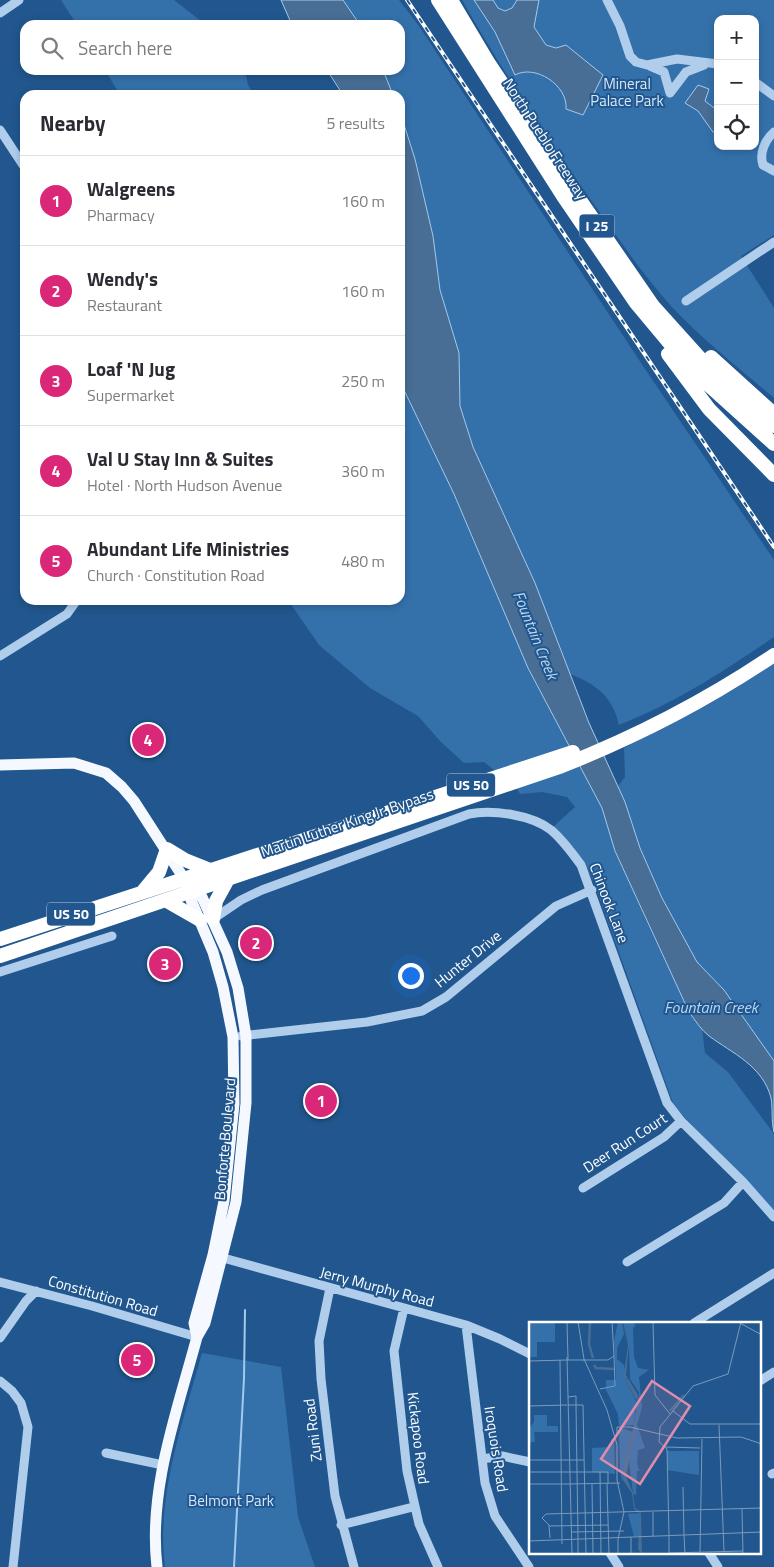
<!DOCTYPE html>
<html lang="en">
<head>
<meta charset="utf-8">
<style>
  body { margin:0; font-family:"Titillium Web",sans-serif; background:#f7f7f7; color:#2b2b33 }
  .controls { position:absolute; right:15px; top:15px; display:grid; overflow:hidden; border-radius:10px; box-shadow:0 2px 8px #0003 }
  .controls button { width:45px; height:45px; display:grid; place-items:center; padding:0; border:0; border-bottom:1px solid #e1e1e2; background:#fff; color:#2b2b33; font:25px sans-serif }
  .you { position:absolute; left:410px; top:975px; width:18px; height:18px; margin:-12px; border:4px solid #fff; border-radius:50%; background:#1a73e8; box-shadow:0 0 0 8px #1a73e833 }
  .badge { display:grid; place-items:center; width:32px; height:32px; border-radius:50%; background:#db2777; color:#fff; font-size:16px; font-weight:700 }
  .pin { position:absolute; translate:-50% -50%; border:2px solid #fff; box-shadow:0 1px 5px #0006 }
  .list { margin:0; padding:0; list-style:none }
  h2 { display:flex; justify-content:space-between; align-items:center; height:65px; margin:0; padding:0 20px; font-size:21px }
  h2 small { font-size:16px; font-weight:400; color:#7c7c81 }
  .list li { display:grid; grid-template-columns:32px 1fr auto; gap:15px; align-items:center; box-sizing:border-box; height:90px; padding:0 20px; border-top:1px solid #e1e1e2 }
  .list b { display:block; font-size:19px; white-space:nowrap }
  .list p { margin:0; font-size:16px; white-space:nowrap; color:#7c7c81 }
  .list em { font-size:16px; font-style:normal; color:#7c7c81 }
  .icon { flex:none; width:28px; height:28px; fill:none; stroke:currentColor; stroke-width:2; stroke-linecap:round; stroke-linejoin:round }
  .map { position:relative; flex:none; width:774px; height:1567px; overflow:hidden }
  .search { position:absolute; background:#fff; box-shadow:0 2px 8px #0003; left:20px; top:20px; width:385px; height:55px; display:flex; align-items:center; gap:12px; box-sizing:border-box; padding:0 18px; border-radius:15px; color:#7c7c81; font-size:19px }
  .panel { position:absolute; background:#fff; box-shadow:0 2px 8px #0003; left:20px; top:90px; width:385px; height:515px; border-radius:15px }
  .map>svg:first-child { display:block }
  .green { fill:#3471ab; fill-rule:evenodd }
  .water { fill:#486e95; stroke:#a3caed }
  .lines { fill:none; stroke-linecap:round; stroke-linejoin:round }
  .stream { stroke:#a3caed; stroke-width:2 }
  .minor { stroke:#b0ceec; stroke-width:9 }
  .major { stroke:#f5f9ff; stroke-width:11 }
  .highway { stroke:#fff; stroke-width:14 }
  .rail-casing { stroke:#fff; stroke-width:4 }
  .rail { stroke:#21578e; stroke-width:2; stroke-dasharray:5.5; stroke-linecap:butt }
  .labels { text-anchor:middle; stroke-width:4; stroke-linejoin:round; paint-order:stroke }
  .shield { fill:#21578e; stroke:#bccddd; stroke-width:1 }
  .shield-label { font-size:14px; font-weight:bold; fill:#fff }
  .park-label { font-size:15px; fill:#d5e7f9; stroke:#21578e }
  .street-label { font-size:15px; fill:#fff; stroke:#21578e }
  .water-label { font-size:16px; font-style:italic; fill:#bcd8f3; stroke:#21578e }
  .inset-river { fill:none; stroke:#486e95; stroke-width:2.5 }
  .inset-road { fill:none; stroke:#7a9abb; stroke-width:1 }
  .view { fill:#e08cad; fill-opacity:0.15; stroke:#e08cad; stroke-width:2.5 }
  .inset-edge { fill:none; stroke:#fff; stroke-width:2.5 }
</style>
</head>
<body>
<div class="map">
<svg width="774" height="1567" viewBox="0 0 774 1567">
  <rect width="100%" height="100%" fill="#21578e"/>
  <path class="green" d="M61,0h113l32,25h-129z
    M343,0h56l20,26 226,343 129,191v77c-51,35 -97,65 -155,88 -6,-28 -23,-41 -49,-51l-35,-91 -62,-136 -13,-41 -1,-53 -19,-63 -7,-54 -18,-77 -15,-47v-17h-7l-10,-25h17v-45h-40z
    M462,0h312v235l-33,21 33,52v90c-35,-30 -71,-58 -102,-91 -28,-31 -52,-66 -76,-100 -48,-67 -93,-135 -134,-207zM718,19h37v127h-37z
    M105,70h140l3,15 6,10h-134z
    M400,371l4,19 50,104 74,174 74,140 13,43 35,78 39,83 13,17 3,24 23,19 46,62v78l-100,-106 -81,-226 -19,-32 -21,-21 22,-20 -8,-10 -25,-5 -22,2 -3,-6 -33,-26 -20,1 -24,-22 -22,-25 -48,-28 -51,-43 -31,-45h112z
    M774,662v399l-50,-71 -27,-28 -35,-64 -22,-50 -22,-62 7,-9 -1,-29 112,-60z
    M202,1353l79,14 17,150 17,50h-150c-9,-72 18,-145 37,-214z"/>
  <path class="water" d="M281,0h62l17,25h-68z
    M474,0h19l5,8 7,3 7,-3 5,-8h22l-5,27 12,18 10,3 10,-3 37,30 -20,40 -17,-6c2,-24 -31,-45 -51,-34l-20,-43z
    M327,70h56l10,25h-50z
    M698,85l11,4 -4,12 13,10v24l-5,-3 -15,-21 -13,-8z
    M400,112l15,47 18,77 7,54 19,63 1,53 13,41 62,136 54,140 36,79 15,46 22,50 35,64 27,28 50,71v71c-3,-11 -1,-23 -3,-34 -8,-32 -39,-45 -62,-62 -8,-6 -14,-16 -20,-24l-74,-161 -13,-43 -74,-140 -74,-174 -50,-104 -4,-19z"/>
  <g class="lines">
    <path class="stream" d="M234,1567l10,-189 1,-68"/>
    <path class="minor" d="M607,0l13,26 10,30 6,6 11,3 30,-6 41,5
      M0,13l19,-13
      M650,66l14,6 6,21 16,-21 18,-7
      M755,82l19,14
      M0,130l25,38
      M774,132c-9,8 -15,21 -11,33l11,6
      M686,301l88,-59
      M0,656l67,-42 10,-14
      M213,919l28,-19 21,-10 207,-76c23,-5 63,1 82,16 12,10 21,23 30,35l86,238 14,18 62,61 31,35
      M0,972l112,-36
      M241,1036l126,-14 55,-11 24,-14 110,-91 36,-16
      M583,1188l81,-51 17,-16
      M216,1256l250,69 34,14 30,15
      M627,1262l97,-59 19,-21
      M0,1282l92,24 105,31
      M330,1288l-11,53 2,38 14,117 19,71
      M404,1308l-10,43 13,120 12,53 19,43
      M694,1323l80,-50
      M466,1325l19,158 10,33 34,51
      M0,1338l26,-37 10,-10
      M0,1381l12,10 9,12 7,24 -15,140
      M760,1381l14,-9
      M106,1453l57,12
      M482,1459l20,-3 28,6
      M772,1474l2,-1
      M341,1525l72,-18
      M610,1553l9,14
      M709,1553l9,14"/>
    <path class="major" d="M0,765l74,-2 32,10 16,14 12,14 58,90 10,6 25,55 11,36 8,48v67l-10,99 -31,121 -8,14c-20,75 -49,152 -40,230
      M192,891l-1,9 22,52 10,35 10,50 1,67 -10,97 -11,54 -19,68 3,14"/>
    <path class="highway" d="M438,0l125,196 73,107 56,67 82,74
      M451,0l37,62 72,109 93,135 54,60 67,60
      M668,354l41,55 65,66
      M711,357l63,57
      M144,890l15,-18 8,-23 18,11 25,10
      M165,900l35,20
      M213,919l3,-18 11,-20
      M0,939l573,-187
      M0,956l562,-190c76,-30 144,-65 212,-111"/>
    <defs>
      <path id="rail" d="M407,0l367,547"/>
    </defs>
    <use href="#rail" class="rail-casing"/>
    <use href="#rail" class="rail"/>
  </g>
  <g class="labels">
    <g class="shield">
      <rect x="579.5" y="214.5" width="35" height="23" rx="4"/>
      <rect x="447" y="773.5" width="48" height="23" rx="4"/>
      <rect x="47" y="902.5" width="48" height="23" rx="4"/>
    </g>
    <g class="shield-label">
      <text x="597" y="231">I 25</text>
      <text x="471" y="790">US 50</text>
      <text x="71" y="919">US 50</text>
    </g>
    <g class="park-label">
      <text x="627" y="89">Mineral<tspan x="627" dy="17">Palace Park</tspan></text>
      <text x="231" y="1506">Belmont Park</text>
    </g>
    <g class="street-label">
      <text transform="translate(545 139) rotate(57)" y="5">North Pueblo Freeway</text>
      <text transform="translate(347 823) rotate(-19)" y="5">Martin Luther King Jr. Bypass</text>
      <text transform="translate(609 903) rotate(69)" y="5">Chinook Lane</text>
      <text transform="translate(468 959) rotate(-39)" y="5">Hunter Drive</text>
      <text transform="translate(225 1139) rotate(-85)" y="5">Bonforte Boulevard</text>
      <text transform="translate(625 1143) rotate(-33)" y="5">Deer Run Court</text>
      <text transform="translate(377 1287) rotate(15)" y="5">Jerry Murphy Road</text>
      <text transform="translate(103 1296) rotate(16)" y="5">Constitution Road</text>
      <text transform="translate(313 1430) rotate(-97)" y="5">Zuni Road</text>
      <text transform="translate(418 1438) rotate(83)" y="5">Kickapoo Road</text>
      <text transform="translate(496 1449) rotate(81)" y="5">Iroquois Road</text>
    </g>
    <g class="water-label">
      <text transform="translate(536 635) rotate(68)" y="6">Fountain Creek</text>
      <text x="711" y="1013">Fountain Creek</text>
    </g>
  </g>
  <g transform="translate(529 1322)">
    <rect width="232" height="232" fill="#21578e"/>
    <path d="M0,0h26v20h-18v15h-6l-2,-7zM89,0h4l2,12 -7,14v11l7,6 3,18 9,18 -2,24 -15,1 -1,-12 -12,-24v-10h10l-2,-39zM94,0h11l1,4 -2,2 1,29 4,11 11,2 -10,7 3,30 -5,18 8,23 -7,2 -1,14 2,6h5l-7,1 -1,24 -3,-1 -4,-34 10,-67 -9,-14 -1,-34zM5,93h13v11h11v6h-24l1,10h-4l-2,6v-19l5,-7zM90,105l14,5 -11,50 -2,-13zM82,117h3l1,35 -23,-2v-24l19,-1zM138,129h32v24l-32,-5zM111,191v23h-6l-6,-22z" fill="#3471ab"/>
    <path d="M93,0l7,23 -3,30 12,20 -3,39 -9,42 7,17 2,15 5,3 1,3 1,40 -4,-5 2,-36 -6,-4 -2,-16 -9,-13 1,-14 11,-45 2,-24 -13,-23 4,-29z" fill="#486e95"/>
    <path class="inset-river" d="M61,0l-1,22 4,14M65,43l2,3 18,1M98,58l10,19M141,89l14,-16"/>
    <path class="inset-road" d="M38,0l1,38M49,0l6,37 23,51 10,35v35l7,32 -6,27v15M124,0l2,73 15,19M209,0l24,13M38,35l5,197M31,38l2,184M38,38h17M54,38h25l6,-4 -2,-34M0,39l38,-1M71,67l15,-3 -1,-30M39,75l8,-1v9h7l3,149M39,83h8l2,133M0,84l38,-1M144,89l17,13h72M190,103l5,126M88,113v-8h13l47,11 64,-1 21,7M137,125l34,1M0,138h55M0,150h79v12M71,150l1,82M0,162h40M40,162l51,-1M63,162l1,70M78,162l2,70M154,165l1,48M213,187l1,45M124,190v24M20,204l59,-1M42,210l53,-1M140,213l-2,-86 -8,-7 1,-15 33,-41 35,-12 13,-52M155,213l1,19M140,214v17l74,-2M102,215v17M21,216l-1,-13 -7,-7 4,-4 216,-6M49,216v16M0,219l233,-9M171,230l2,-113"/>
    <path class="view" d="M123,59l38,25 -50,78 -39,-25z"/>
    <rect width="232" height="232" class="inset-edge"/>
  </g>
</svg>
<div class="controls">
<button>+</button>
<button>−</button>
<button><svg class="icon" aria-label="locate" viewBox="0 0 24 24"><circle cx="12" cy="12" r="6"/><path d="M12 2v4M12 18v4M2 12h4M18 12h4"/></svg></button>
</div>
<div class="you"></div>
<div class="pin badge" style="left:321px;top:1101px">1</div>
<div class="pin badge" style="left:256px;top:943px">2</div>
<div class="pin badge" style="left:165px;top:964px">3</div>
<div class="pin badge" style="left:148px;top:740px">4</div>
<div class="pin badge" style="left:137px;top:1360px">5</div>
<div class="search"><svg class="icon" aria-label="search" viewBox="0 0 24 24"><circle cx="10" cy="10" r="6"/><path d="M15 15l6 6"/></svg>Search here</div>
<section class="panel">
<h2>Nearby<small>5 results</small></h2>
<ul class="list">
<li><span class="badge">1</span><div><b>Walgreens</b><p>Pharmacy</p></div><em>160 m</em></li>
<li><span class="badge">2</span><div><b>Wendy's</b><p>Restaurant</p></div><em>160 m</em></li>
<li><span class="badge">3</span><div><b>Loaf 'N Jug</b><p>Supermarket</p></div><em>250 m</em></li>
<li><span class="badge">4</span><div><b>Val U Stay Inn &amp; Suites</b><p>Hotel · North Hudson Avenue</p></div><em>360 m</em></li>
<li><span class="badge">5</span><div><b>Abundant Life Ministries</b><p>Church · Constitution Road</p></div><em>480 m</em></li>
</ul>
</section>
</div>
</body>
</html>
